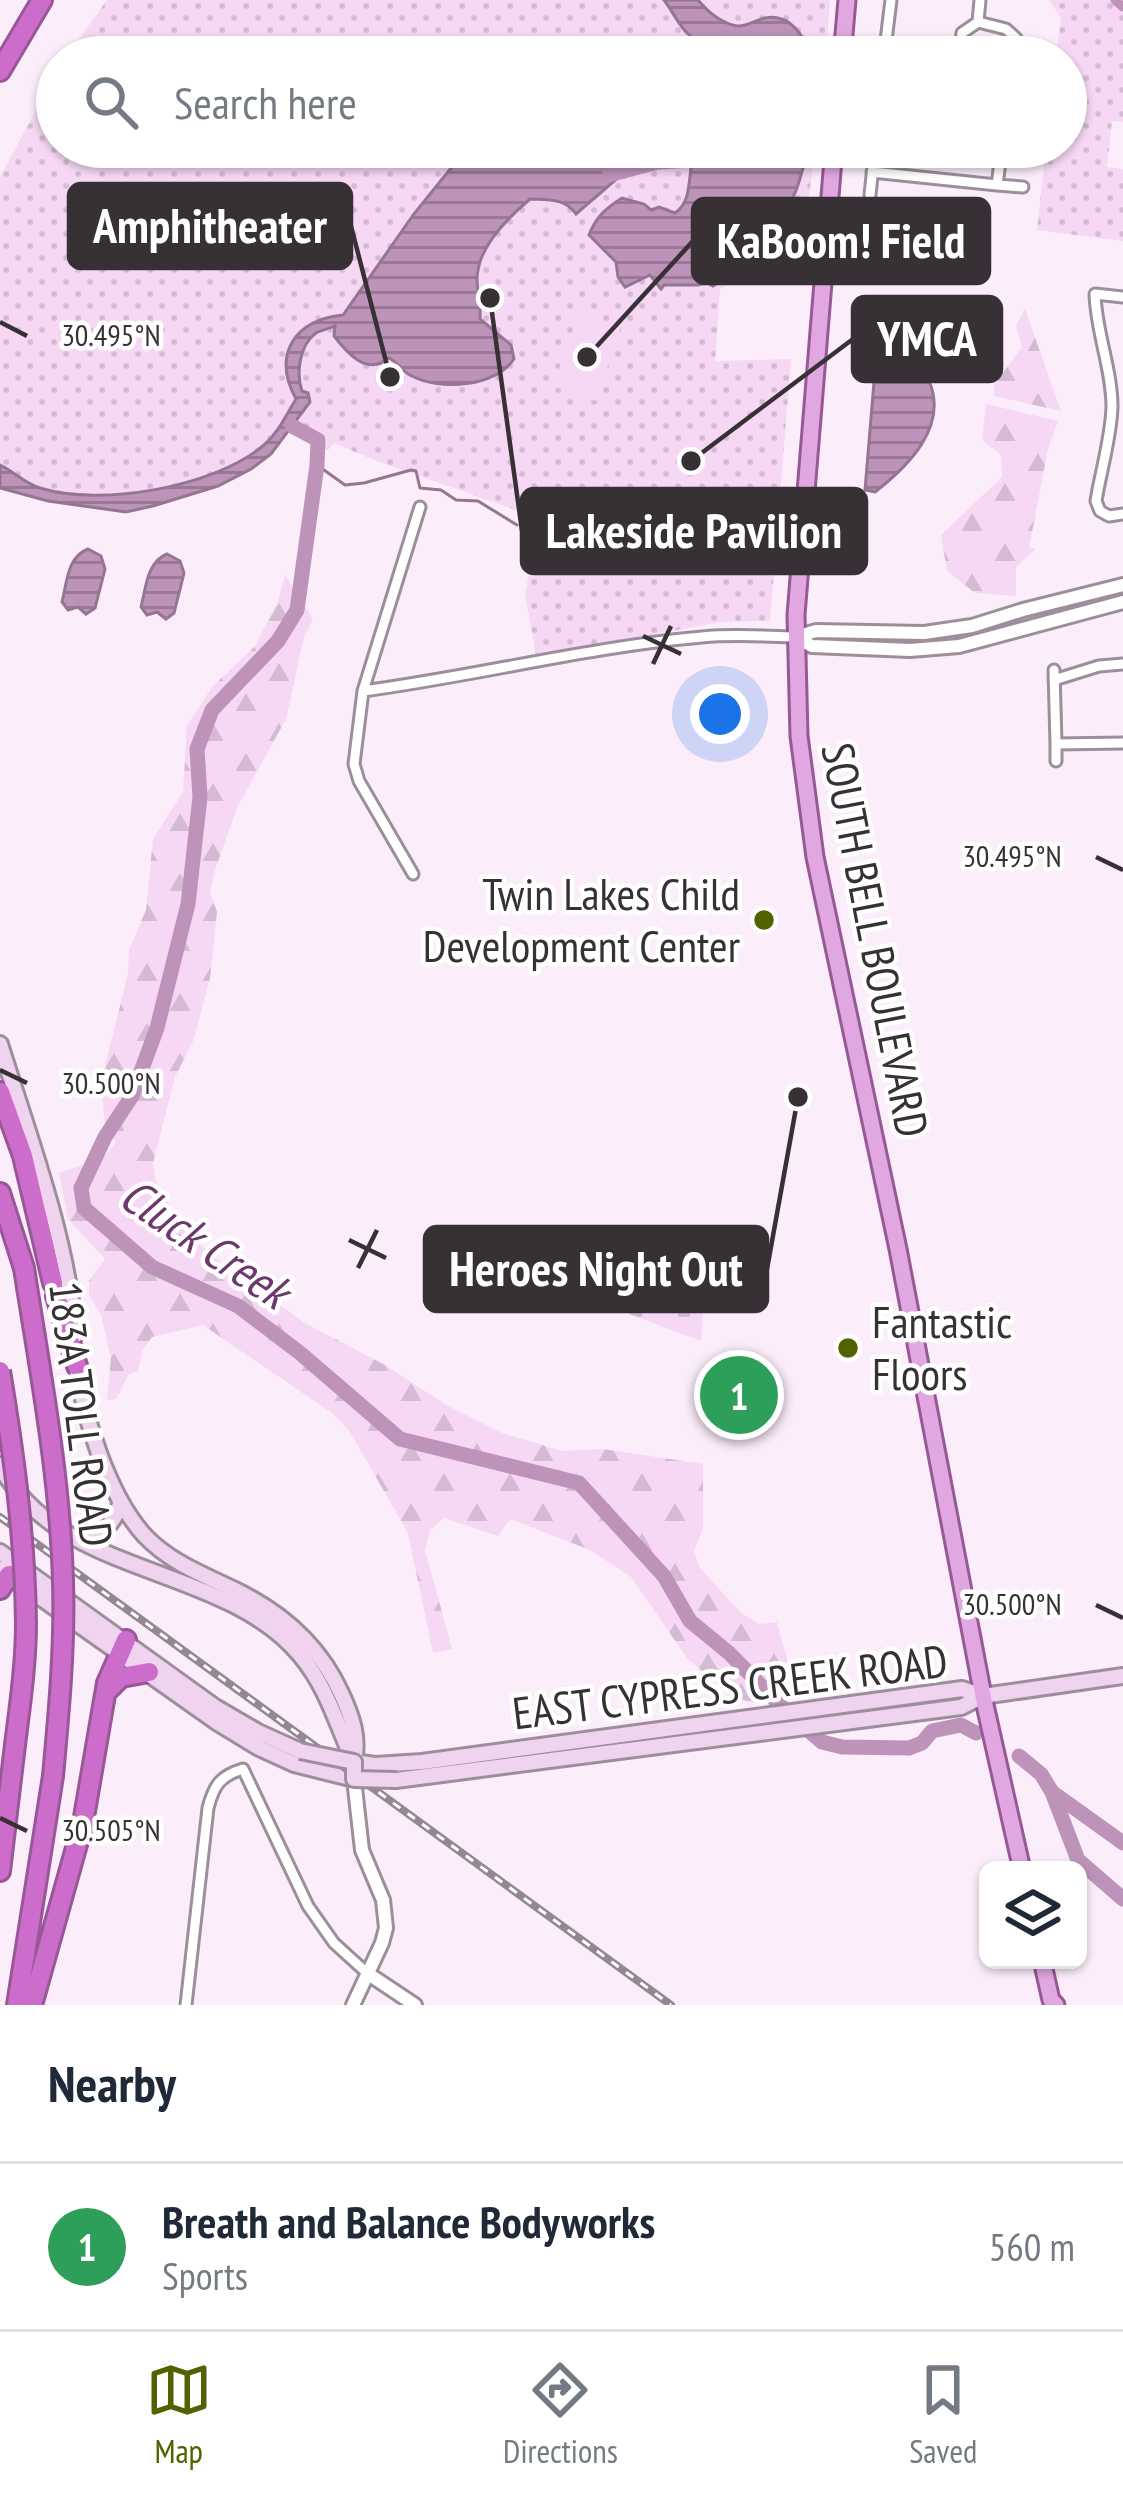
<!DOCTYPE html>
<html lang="en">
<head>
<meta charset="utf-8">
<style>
  body { margin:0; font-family:"PT Sans Narrow",sans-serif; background:#f6f6f7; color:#1f2937 }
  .controls { position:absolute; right:36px; bottom:36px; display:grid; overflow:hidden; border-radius:18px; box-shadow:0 3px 9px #0004 }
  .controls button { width:108px; height:108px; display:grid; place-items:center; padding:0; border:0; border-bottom:3px solid #e0e1e3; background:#fff; color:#1f2937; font:60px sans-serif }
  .you { position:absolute; left:720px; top:714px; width:42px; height:42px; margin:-30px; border:9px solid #fff; border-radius:50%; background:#1a73e8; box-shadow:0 0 0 18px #1a73e833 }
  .badge { display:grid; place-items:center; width:78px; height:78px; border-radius:50%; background:#546101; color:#fff; font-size:39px; font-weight:700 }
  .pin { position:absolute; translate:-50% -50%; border:6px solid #fff; box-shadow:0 3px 12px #0006 }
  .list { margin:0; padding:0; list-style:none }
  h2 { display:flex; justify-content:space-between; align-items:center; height:156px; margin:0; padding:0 48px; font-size:51px }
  h2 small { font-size:39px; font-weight:400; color:#747a83 }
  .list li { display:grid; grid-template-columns:78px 1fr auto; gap:36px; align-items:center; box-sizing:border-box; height:168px; padding:0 48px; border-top:3px solid #e0e1e3 }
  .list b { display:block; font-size:45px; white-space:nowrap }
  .list p { margin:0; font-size:39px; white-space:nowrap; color:#747a83 }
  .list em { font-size:39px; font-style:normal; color:#747a83 }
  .icon { flex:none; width:66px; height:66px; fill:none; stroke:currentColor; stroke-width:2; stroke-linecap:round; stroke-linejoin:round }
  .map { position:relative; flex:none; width:1123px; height:2005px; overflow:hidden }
  .search { position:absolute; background:#fff; box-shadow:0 3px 9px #0004; left:36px; right:36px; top:36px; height:132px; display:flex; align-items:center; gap:30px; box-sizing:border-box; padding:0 42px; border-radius:66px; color:#747a83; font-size:45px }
  .sheet { height:324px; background:#fff }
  nav { display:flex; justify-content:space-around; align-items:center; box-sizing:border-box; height:168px; border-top:3px solid #e0e1e3; background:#fff; font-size:33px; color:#747a83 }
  nav a { display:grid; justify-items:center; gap:6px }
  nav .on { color:#546101 }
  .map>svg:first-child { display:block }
  .grass { fill:url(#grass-dots) }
  .forest { fill:url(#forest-firs) }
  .cemetery { fill:url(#cemetery-stones) }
  .garden { fill:#f6d8f4 }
  .water { fill:url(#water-rules); stroke:#957692; stroke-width:3 }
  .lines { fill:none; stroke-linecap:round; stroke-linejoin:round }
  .stream { stroke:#957692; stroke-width:3 }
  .canal { stroke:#bd93ba; stroke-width:9 }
  .river { stroke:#bd93ba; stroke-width:15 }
  .minor-casing { stroke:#9c8e9b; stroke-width:15 }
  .tertiary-casing { stroke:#9c8e9b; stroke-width:18 }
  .secondary-casing { stroke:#9c8e9b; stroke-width:20 }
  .primary-casing { stroke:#985897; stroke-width:21 }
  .motorway-casing { stroke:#985897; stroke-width:24 }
  .minor { stroke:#fff; stroke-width:9 }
  .tertiary { stroke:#fff; stroke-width:12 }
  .secondary { stroke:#f0d3ef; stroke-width:14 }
  .primary { stroke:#e1a7e0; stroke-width:15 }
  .motorway { stroke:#cd6dcb; stroke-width:18 }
  .rail-casing { stroke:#928891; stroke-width:8 }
  .rail { stroke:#fff; stroke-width:3; stroke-dasharray:9; stroke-linecap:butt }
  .secondary-bridge-casing { stroke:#9c8e9b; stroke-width:20; stroke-linecap:butt }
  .motorway-bridge-casing { stroke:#985897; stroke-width:24; stroke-linecap:butt }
  .secondary-bridge { stroke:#f0d3ef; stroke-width:14 }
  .motorway-bridge { stroke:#cd6dcb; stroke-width:18 }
  .ticks { fill:none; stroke:#373136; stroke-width:4.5 }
  .poi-dot { fill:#546101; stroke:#fff; stroke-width:4.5 }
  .labels { text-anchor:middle; stroke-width:9; stroke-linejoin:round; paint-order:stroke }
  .poi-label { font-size:45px; fill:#373136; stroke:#fff; text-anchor:end }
  .street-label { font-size:45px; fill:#373136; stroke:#fff }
  .water-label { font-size:48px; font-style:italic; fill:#6d386c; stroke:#fff }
  .ticks-label { font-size:30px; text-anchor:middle; fill:#373136; stroke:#fff; stroke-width:9; stroke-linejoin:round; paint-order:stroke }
  .leader { fill:none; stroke:#373136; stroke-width:4.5 }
  .callout-dot { fill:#373136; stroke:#fff; stroke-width:4.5 }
  .callout { fill:#373136; stroke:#373136; stroke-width:4.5 }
  .callout-label { font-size:48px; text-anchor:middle; font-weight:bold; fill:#fff }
</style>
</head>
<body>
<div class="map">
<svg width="1123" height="2005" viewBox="0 0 1123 2005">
  <defs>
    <pattern id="grass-dots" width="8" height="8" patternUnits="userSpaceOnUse" patternTransform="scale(3)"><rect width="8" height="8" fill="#f6d8f4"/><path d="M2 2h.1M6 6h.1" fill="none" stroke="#d4bad2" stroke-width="1.8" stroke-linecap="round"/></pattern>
    <pattern id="forest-firs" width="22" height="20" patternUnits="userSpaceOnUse" patternTransform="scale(3)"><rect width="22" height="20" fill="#f6d8f4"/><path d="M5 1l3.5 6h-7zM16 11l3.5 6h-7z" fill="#d4bad2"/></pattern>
    <pattern id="cemetery-stones" width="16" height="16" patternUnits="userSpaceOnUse" patternTransform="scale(3)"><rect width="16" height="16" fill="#f6d8f4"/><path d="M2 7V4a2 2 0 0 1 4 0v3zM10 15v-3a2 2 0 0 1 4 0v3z" fill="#d4bad2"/></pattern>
    <pattern id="water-rules" width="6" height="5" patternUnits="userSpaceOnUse" patternTransform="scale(3)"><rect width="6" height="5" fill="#bd93ba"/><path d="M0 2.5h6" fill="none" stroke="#9a7998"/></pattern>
  </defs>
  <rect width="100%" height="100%" fill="#fcedfa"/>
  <path class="grass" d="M107,0h723l-4,57h-760z
    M1049,0h74v122l-11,-1 -5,46 16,2v72l-86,-11 9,-83h20v-90h-10l5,-39z
    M57,71v76h759l-8,54 -37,52 -51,36 -5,72 76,-2 -21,262 -49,1 -185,34 -11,-63 16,-74 -167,-59 -40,-17 -7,7 -37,-20h-13c-44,54 -161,76 -228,61 -8,-2 -19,-5 -26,-9 -9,-5 -14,-13 -23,-17v-288z"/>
  <path class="forest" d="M1025,309l36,102 -67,-15v-11l28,-38 -6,-22z
    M986,404l72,17 -10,28 -19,99 7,1 -20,18v29l-41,-3 -28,-22 -6,-36 61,-58 -1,-22 -19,-15z
    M285,575l28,44 -9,18 -18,82 -49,89 -22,62 -5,22 7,20 -7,66 -16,61 -19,38 -22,86 3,18 28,50 39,33 82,59 80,42 63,41 54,27 60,18 41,-2 100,15v64l-9,23 6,17 40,44 19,12 18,-2 21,77 -44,4 -22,-6 -45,-39 -56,-81 -41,-27 -80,-31 -12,17 -54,-18 -14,12 -5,20 27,99 -19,4 -25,-120 -58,-101 -18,-19 -129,-88 -51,12 -10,14 -4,20 -9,3 -13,25 -9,1 4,-42 -10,-43 -12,-20v-14l16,-22 -37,-40 -9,-46 44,-15 13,-16 -11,-17 -4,-43 27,-108 1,-24 17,-40 7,-71 30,-47 4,-66 25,-39 43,-41 23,-45z"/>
  <path class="cemetery" d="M509,1225l196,66 -4,50 -196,-74z"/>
  <path class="garden" d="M579,312l42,15 -25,74 -43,-15z"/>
  <path class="water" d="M664,0h34c10,12 22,23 39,26 10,1 18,-6 28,-8 26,-5 39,19 47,39h-61c-20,-29 -41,-3 -63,-23 -9,-8 -16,-24 -24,-34z
    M468,147h104l44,21h11l-3,9 -4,-1 -44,38c-11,-16 -28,-14 -46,-15 -20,17 -48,45 -52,71 -4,17 4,32 2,49l31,26 3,14c-19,28 -74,32 -102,17 -10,-4 -13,-13 -23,-18 -22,18 -41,-4 -55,-22l1,-10c-4,2 -16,5 -19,7 -17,12 -20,41 -14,58l6,2 2,9 -39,52 -20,15 -33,17 -65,20 -27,6 -78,-11 -48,-13v-23c15,7 24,18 40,23 61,19 175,-1 224,-43 15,-13 22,-30 32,-46 -24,-44 -2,-79 47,-84l71,-101z
    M696,147h113c-5,15 -8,32 -14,46 -18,39 -47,69 -82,93l-6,-3 -9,2h-34l-3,4 -11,-14 -25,12 -7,-10 -2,-15 -27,-27c7,-18 16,-26 33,-37l22,6 7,6 8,-3 16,6c20,-13 11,-44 21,-66z
    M885,331c16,15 34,30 44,50 20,46 -22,86 -54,111l-10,-2 13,-156z
    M88,549l13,7 4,13 -10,39 -9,6 -8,-7 -10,3 -6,-8c5,-19 5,-45 26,-53z
    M167,554l13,7 4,12 -10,40 -8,6 -9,-7 -10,3 -6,-8c5,-20 6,-45 26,-53z"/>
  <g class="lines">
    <path class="stream" d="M317,465l28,20 19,-2 47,-13 5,1 4,17 21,2 15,10 22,1 39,24"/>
    <path class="canal" d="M1115,0l8,7"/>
    <path class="river" d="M609,175l48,-13 52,-3
      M292,426l26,14 -1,25 -20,145 -19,31 -66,69 -15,39 3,48 -12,107 -31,124 -25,68 -27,41 -24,51 3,20 68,59 86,39 62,47 100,86 179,44 85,93 26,45 39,32 57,58 36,31 20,5 67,1 13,-5 10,-12 29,-6 15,8
      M1019,1756l22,18 11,18 26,68 45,39
      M1052,1792l71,51"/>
    <defs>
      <path id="minor" d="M978,22l28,7 10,9 -3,19
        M884,57l7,-57
        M959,57l3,-24 16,-11 2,-22
        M872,172l125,13 5,-38
        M997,185l26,2
        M870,195l5,-48
        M1123,297l-28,-3c1,38 17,75 17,113 -1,31 -11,63 -16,94l4,10 9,5 14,-2
        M1054,670l2,74
        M1054,680l45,-14 24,-2
        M363,691c113,-15 225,-44 339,-54 31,-3 62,-1 93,0
        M1056,761v-17l67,-1
        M413,874l-54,-93 -5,-17 9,-73 57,-184
        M186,2005l22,-197c6,-23 12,-32 35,-39l65,137 26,37 33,30"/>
      <path id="tertiary" d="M795,637l17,9 98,4 49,-4 164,-44
        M796,637l20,-6 108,2 48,-7 51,-16 100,-25
        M367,1973l48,32
        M353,2005l29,-62 4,-15 -3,-28 -21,-50 -8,-71"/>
      <path id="secondary" d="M0,1044c29,93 68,196 75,292
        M76,1359c6,54 32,137 69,177 27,28 60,39 94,56 44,22 81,55 102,101 11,24 18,43 13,69
        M0,1465c58,113 223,98 300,190 27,32 37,70 54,107
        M84,1543c17,-9 31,-20 36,-39
        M0,1552l215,155 43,25 42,19
        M0,1569l218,154 41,25 35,16 60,15
        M354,1762l21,3 47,-3 540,-73 21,7
        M396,1780l565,-73 22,-11 140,-20"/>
      <path id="primary" d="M842,57l5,-57
        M834,147l-38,468 3,121 16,121 83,392 85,447 39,174
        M1042,1960l9,40 5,5"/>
      <path id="motorway" d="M0,71l42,-71
        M0,1092l23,64 30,127
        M0,1193l24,75
        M56,1296l21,70
        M0,1589l9,-14
        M108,1690l13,-13 28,-5
        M0,1871l15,-126
        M17,2005l36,-229
        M32,2005l51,-182 24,-140 19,-43"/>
    </defs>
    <use href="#minor" class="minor-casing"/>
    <use href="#tertiary" class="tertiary-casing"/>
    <use href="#secondary" class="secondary-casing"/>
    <use href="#primary" class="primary-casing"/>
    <use href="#motorway" class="motorway-casing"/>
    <use href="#minor" class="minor"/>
    <use href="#tertiary" class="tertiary"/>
    <use href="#secondary" class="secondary"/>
    <use href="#primary" class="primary"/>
    <use href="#motorway" class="motorway"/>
    <defs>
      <path id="rail" d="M0,1517l671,488"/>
    </defs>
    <use href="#rail" class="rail-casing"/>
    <use href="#rail" class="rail"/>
    <defs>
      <path id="secondary-bridge" d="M300,1751l54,11v17l42,1"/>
      <path id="motorway-bridge" d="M24,1268c16,103 36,208 39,313 2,65 -4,130 -10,195
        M0,1371c14,84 25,167 26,252 0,41 -6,82 -11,122"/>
    </defs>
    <use href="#secondary-bridge" class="secondary-bridge-casing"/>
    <use href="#motorway-bridge" class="motorway-bridge-casing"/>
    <use href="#secondary-bridge" class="secondary-bridge"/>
    <use href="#motorway-bridge" class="motorway-bridge"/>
  </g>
  <path class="ticks" d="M0,322l27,14M643,636l38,18M653,664l18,-38M1096,857l27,13M0,1070l27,13M349,1240l37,18M358,1268l19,-38M1096,1605l27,13M0,1818l27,13"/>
  <g class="poi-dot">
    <circle cx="764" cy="920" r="12"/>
    <circle cx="848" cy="1348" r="12"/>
  </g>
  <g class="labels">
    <g class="poi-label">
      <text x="740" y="910">Twin Lakes Child<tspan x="740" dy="52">Development Center</tspan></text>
      <text x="872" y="1338" text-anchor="start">Fantastic<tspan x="872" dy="52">Floors</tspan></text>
    </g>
    <g class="street-label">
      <text transform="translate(875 940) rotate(79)" y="16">SOUTH BELL BOULEVARD</text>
      <text transform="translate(81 1414) rotate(83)" y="16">183A TOLL ROAD</text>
      <text transform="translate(730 1687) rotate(-7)" y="16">EAST CYPRESS CREEK ROAD</text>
    </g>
    <g class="water-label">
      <text transform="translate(205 1243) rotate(34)" y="17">Cluck Creek</text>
    </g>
  </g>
  <g class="ticks-label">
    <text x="111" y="346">30.495°N</text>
    <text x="1012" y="867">30.495°N</text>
    <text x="111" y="1094">30.500°N</text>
    <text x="1012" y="1615">30.500°N</text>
    <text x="111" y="1841">30.505°N</text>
  </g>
  <path class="leader" d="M390 377L351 226M587 357L693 241M691 461L853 339M490 298L522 531M798 1097L767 1269"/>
  <g class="callout-dot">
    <circle cx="390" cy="377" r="12"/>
    <circle cx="587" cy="357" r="12"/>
    <circle cx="691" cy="461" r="12"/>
    <circle cx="490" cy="298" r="12"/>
    <circle cx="798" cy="1097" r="12"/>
  </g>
  <g class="callout">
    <rect x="69" y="184" width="282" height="84" rx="12"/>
    <rect x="693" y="199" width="296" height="84" rx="12"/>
    <rect x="853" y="297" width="148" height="84" rx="12"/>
    <rect x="522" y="489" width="344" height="84" rx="12"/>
    <rect x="425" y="1227" width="342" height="84" rx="12"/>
  </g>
  <g class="callout-label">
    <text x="210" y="243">Amphitheater</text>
    <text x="841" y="258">KaBoom! Field</text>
    <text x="927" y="356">YMCA</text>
    <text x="694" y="548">Lakeside Pavilion</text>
    <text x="596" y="1286">Heroes Night Out</text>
  </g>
</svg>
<div class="controls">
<button><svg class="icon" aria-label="layers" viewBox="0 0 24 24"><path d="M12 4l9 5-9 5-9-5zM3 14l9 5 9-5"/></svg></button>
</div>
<div class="you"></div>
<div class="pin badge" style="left:739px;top:1395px;background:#2e9e5b">1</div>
<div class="search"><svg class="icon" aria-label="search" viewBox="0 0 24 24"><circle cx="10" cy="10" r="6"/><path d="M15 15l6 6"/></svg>Search here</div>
</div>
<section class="sheet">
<h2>Nearby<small></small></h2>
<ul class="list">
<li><span class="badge" style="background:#2e9e5b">1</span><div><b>Breath and Balance Bodyworks</b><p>Sports</p></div><em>560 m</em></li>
</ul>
</section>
<nav>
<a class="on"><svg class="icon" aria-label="map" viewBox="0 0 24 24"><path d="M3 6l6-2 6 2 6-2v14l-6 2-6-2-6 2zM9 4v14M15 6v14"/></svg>Map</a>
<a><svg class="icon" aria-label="directions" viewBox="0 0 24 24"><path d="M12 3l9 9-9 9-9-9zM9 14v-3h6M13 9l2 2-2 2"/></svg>Directions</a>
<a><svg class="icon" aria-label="saved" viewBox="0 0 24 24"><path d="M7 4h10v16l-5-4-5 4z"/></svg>Saved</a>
</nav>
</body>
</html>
